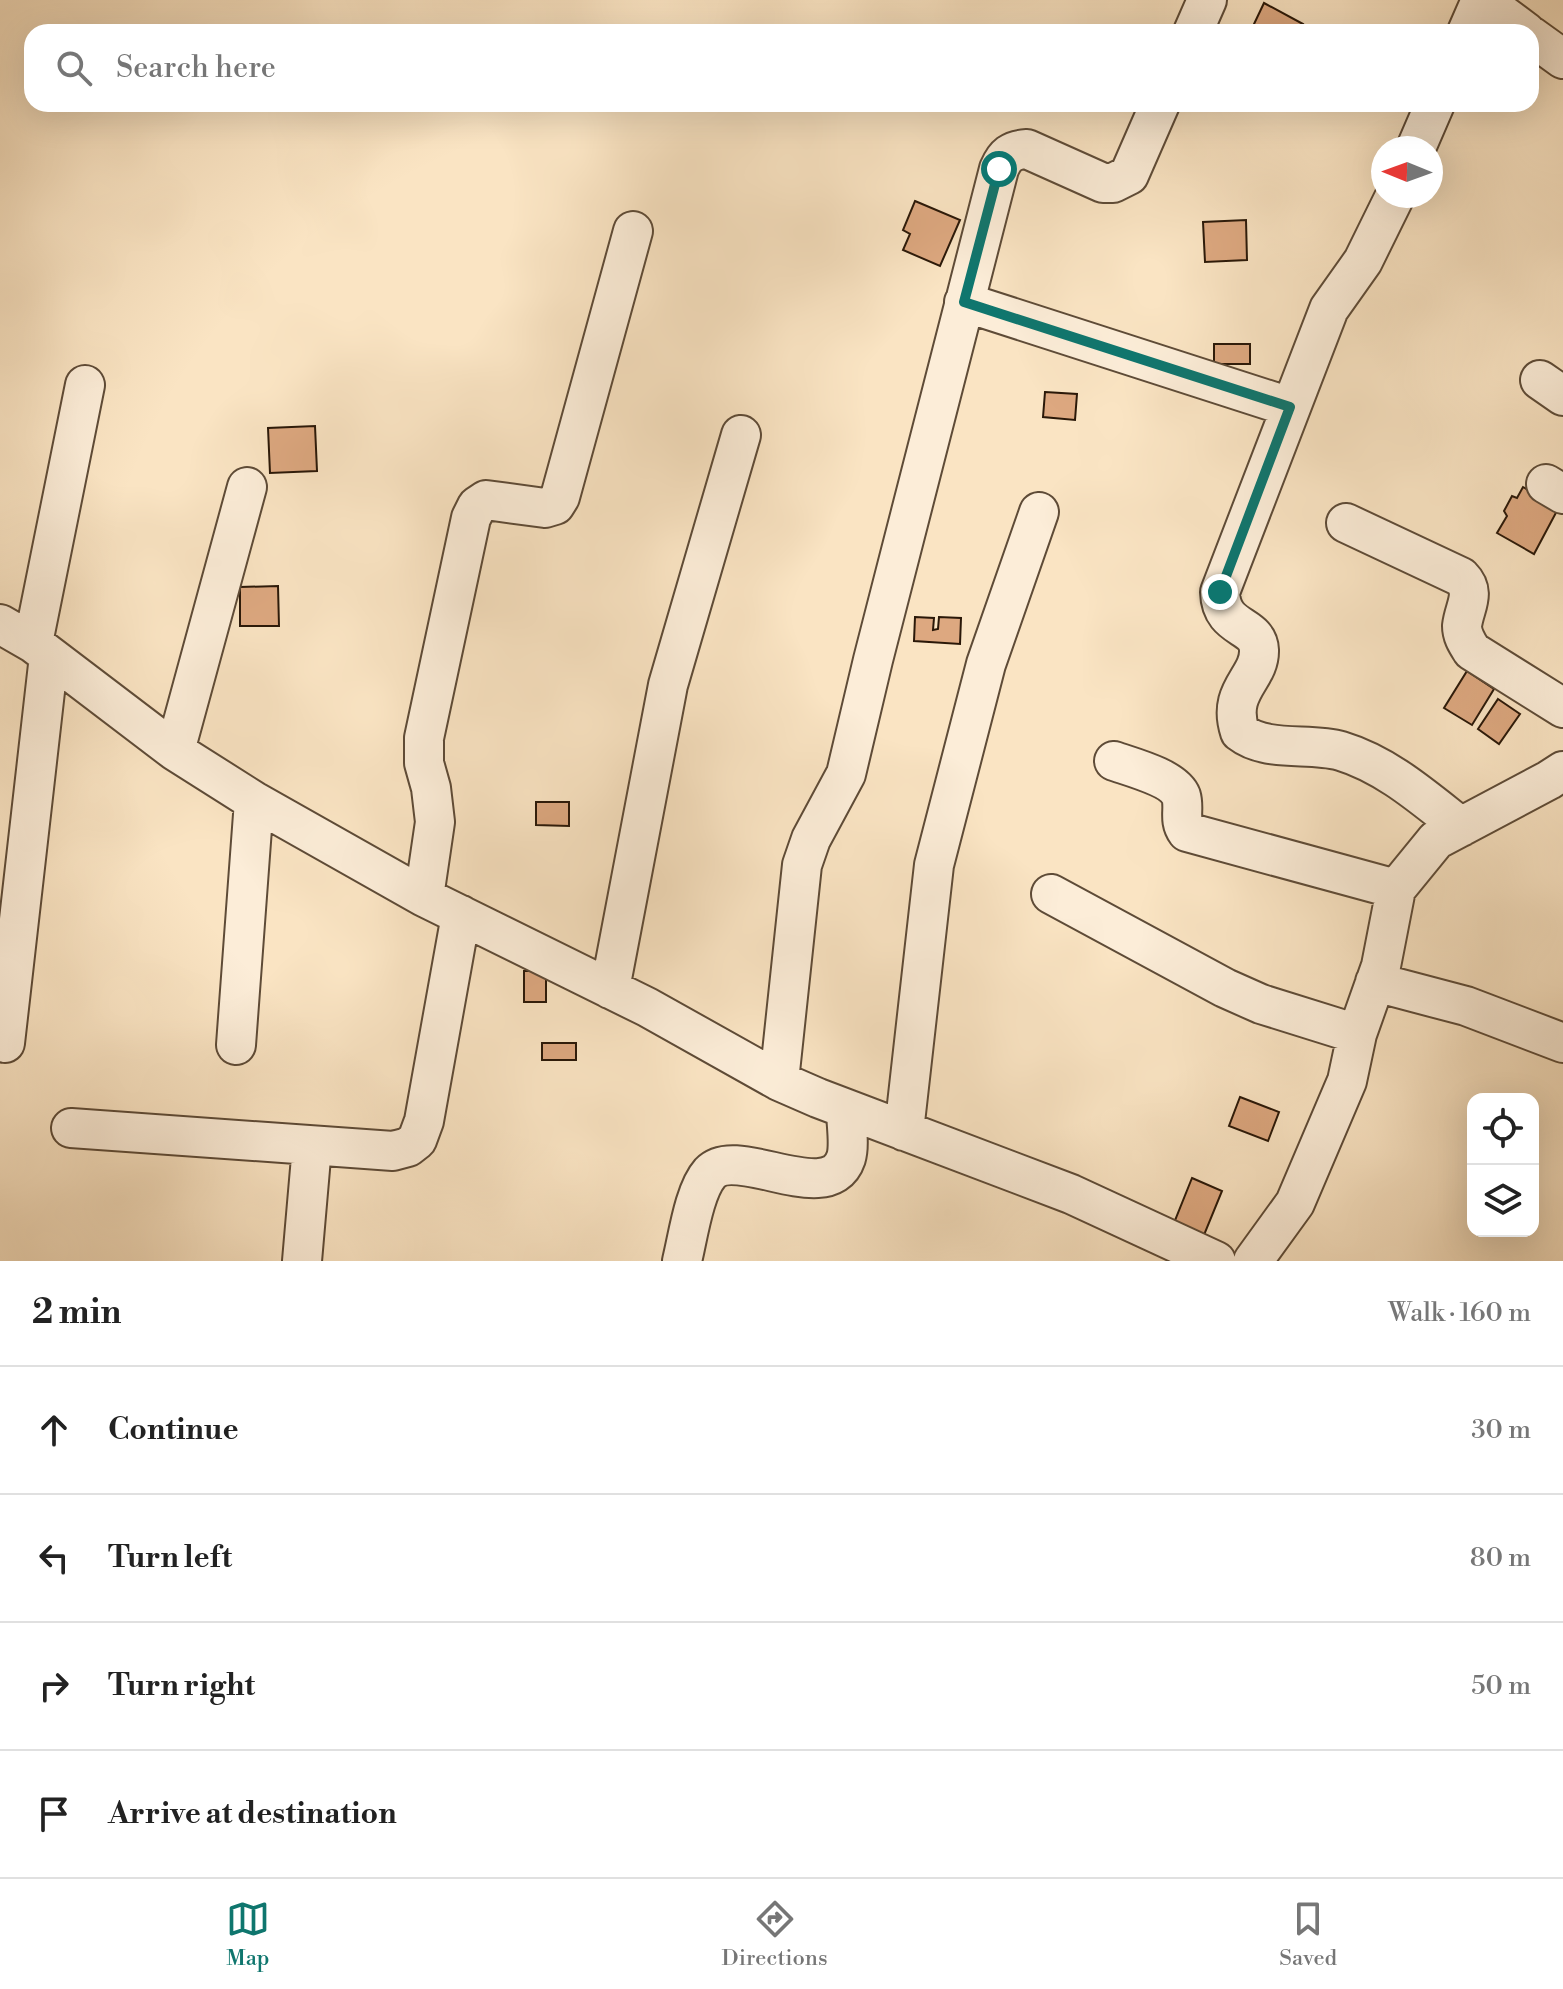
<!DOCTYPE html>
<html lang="en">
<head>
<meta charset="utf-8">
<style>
  body { margin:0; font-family:"Libre Bodoni",serif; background:#f6f6f6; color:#222 }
  .controls { position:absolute; right:24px; bottom:24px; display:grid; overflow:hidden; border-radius:16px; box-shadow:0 8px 32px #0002 }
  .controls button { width:72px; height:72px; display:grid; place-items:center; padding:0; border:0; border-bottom:2px solid #e0e0e0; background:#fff; color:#222; font:40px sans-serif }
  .compass { position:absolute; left:1371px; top:136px; width:72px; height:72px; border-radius:50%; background:#fff; box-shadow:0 8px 32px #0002; rotate:271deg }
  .stop { position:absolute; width:24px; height:24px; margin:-18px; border:6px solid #0f766e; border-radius:50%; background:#fff }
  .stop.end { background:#0f766e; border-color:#fff; box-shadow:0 2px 8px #0008 }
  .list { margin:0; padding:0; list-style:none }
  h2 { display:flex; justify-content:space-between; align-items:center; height:104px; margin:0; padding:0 32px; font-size:34px }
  h2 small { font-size:26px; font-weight:400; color:#767676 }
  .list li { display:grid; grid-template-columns:52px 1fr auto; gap:24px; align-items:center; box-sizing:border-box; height:128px; padding:0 32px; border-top:2px solid #e0e0e0 }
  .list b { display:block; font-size:30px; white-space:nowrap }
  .list em { font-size:26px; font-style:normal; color:#767676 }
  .icon { flex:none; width:44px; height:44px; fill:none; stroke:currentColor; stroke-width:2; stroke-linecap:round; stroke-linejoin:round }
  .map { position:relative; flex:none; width:1563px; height:1261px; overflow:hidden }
  .search { position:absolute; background:#fff; box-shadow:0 8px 32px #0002; left:24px; right:24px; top:24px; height:88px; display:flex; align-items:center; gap:20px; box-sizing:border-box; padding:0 28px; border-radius:24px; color:#767676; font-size:30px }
  .sheet { height:616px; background:#fff }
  nav { display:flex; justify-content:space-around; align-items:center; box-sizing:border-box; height:112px; border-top:2px solid #e0e0e0; background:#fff; font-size:22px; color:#767676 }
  nav a { display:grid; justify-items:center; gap:4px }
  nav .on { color:#0f766e }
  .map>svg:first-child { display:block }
  .building { fill:#dda880; stroke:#2a1808; stroke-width:2 }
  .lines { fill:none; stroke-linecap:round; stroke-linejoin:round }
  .minor-casing { stroke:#5e4b37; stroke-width:42 }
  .minor { stroke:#fcedd8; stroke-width:38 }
  .route { stroke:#0f766e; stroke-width:10 }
</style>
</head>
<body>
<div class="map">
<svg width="1563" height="1261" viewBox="0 0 1563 1261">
  <rect width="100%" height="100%" fill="#fae4c3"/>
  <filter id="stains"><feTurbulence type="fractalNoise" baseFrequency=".0025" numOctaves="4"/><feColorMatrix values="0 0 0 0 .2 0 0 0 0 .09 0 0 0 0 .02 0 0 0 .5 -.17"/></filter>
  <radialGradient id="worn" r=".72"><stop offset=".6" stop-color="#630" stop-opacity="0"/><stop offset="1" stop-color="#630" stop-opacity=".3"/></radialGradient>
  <path class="building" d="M1264,3l39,21 -4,8h-45v-8z
    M915,201l45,19 -20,46 -37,-16 7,-16 -7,-4z
    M1246,220l1,40 -42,2 -2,-40z
    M1214,344h36v20h-36z
    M1045,392l32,2 -2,26 -32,-3z
    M315,426l2,45 -47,2 -2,-45z
    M1523,487l36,20 -25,47 -37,-21 10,-17 -3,-5 8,-15 5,2z
    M278,586l1,40h-39v-39z
    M915,617l19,1 -1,12 5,-1 1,-12 22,1 -1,26 -46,-3z
    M1467,671l27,18 -22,36 -28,-17z
    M1498,699l22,15 -21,30 -21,-15z
    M536,802h33v24l-33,-1z
    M524,971h22v31h-22z
    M542,1043h34v17h-34z
    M1240,1097l39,15 -11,29 -39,-15z
    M1192,1178l30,13 -18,44 -30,-12z"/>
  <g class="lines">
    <defs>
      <path id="minor" d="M1483,0l43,32
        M1193,32l14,-32
        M1467,32l14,-32
        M1531,36l32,23
        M1416,148l19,-44
        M1395,196l-32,65 -34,48 -109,283c1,39 38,31 39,58 1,29 -33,40 -19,82 27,21 69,10 101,19 46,14 83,47 120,76
        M964,302l326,105
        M1540,380l23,16
        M1546,484l17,10
        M1346,523l115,54c16,16 3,30 1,49 0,10 5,17 10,25l91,57
        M0,624l33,19 142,108 79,50 170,96 223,110 132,74 39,17 253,96 145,67
        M33,643l52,-258
        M175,751l72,-264
        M1114,761c17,6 60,17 67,35 4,13 -3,24 6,36l209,57
        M1051,894l174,94 36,16 96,30
        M424,897l11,-75 -4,-34 -7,-25v-25l47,-220 6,-12 9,-6 59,8 10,-3 5,-8 73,-266
        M1375,982l91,24 97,37
        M610,989l58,-304 73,-250
        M5,1043l44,-387
        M236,1045l18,-244
        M779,1081l23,-216 9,-26 35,-65 27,-114 126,-491c6,-14 12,-19 28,-20l76,34h10l16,-8 31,-71
        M71,1128l322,23 15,-4 9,-7 7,-19 37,-206
        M904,1131l30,-266 52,-201 53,-152
        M302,1261l10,-115
        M682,1261c6,-24 12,-70 28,-88 27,-29 119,36 136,-15 4,-13 0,-34 0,-49
        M1253,1261l42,-58 52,-122 10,-47 24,-68 15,-77 40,-49 113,-60 14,-9"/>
    </defs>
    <use href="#minor" class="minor-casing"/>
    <use href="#minor" class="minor"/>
  </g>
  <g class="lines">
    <path class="route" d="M999,169l-35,133 326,105 -70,185"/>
  </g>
  <rect width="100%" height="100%" filter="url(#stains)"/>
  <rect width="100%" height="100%" fill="url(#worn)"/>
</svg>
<div class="controls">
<button><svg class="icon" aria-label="locate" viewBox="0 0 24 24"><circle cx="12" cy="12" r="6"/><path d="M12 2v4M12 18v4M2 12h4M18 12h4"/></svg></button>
<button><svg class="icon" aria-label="layers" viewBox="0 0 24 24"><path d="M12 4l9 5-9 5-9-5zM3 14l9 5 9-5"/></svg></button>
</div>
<svg class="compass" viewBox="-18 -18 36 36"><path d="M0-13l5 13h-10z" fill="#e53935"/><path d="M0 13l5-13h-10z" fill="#767676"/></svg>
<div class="stop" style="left:999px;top:169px"></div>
<div class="stop end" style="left:1220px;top:592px"></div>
<div class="search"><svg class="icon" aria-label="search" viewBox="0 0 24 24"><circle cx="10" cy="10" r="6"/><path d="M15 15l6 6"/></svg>Search here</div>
</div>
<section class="sheet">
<h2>2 min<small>Walk · 160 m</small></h2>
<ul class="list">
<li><svg class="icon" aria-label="ahead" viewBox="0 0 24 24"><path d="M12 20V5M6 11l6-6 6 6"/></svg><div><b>Continue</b></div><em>30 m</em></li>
<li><svg class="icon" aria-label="left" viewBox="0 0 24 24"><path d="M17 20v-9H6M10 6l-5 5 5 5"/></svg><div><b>Turn left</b></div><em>80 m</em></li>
<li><svg class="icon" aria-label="right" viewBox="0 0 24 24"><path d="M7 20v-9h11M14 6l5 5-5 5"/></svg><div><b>Turn right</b></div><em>50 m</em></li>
<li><svg class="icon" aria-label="arrive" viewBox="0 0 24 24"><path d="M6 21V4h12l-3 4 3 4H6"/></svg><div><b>Arrive at destination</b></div></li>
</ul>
</section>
<nav>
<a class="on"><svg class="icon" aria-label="map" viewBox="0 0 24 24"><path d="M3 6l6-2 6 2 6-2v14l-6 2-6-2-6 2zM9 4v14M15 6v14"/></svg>Map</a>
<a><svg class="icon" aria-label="directions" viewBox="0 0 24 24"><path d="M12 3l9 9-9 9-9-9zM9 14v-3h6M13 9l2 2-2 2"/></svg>Directions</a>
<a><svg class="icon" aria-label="saved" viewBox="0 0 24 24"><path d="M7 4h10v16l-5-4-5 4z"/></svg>Saved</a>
</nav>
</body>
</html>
